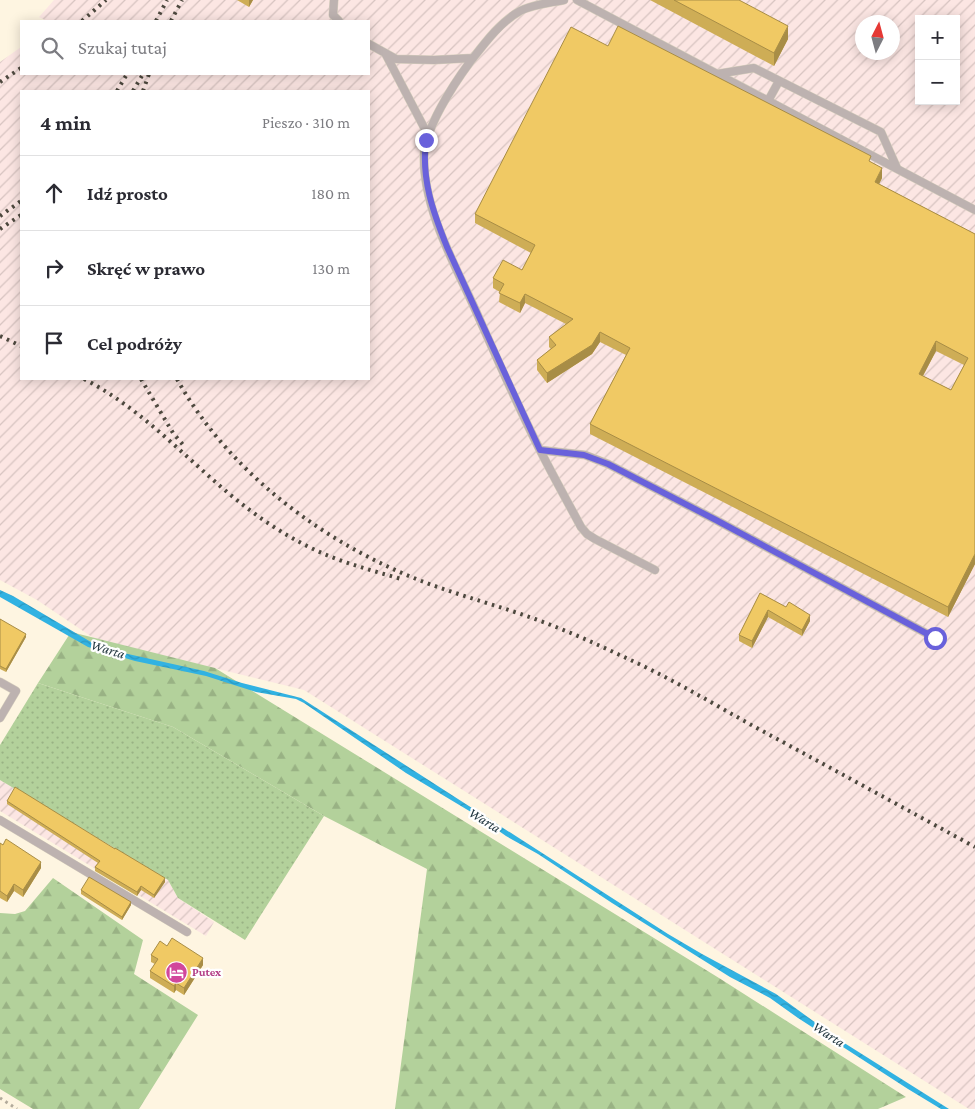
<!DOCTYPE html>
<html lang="pl">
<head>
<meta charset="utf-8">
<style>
  body { margin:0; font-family:"Crimson Pro",serif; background:#f7f7f7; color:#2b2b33 }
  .controls { position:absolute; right:15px; top:15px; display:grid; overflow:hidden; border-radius:0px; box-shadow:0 2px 12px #0003 }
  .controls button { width:45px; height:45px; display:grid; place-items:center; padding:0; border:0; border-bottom:1px solid #e1e1e2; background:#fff; color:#2b2b33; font:25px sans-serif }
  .compass { position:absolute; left:855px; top:15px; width:45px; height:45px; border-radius:50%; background:#fff; box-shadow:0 2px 12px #0003; rotate:6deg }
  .stop { position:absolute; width:15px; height:15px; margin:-11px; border:4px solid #6961db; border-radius:50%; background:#fff }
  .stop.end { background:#6961db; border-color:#fff; box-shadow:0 1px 5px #0008 }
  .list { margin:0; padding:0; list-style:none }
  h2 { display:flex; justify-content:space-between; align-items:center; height:65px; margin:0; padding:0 20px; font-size:21px }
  h2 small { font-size:16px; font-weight:400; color:#7c7c81 }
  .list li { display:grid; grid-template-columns:32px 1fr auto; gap:15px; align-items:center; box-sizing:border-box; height:75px; padding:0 20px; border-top:1px solid #e1e1e2 }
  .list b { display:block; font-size:19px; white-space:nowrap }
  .list em { font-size:16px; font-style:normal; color:#7c7c81 }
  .icon { flex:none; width:28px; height:28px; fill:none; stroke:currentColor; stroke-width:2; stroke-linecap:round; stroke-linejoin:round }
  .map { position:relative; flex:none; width:975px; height:1109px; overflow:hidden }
  .search { position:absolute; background:#fff; box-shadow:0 2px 12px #0003; left:20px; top:20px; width:350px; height:55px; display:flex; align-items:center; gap:12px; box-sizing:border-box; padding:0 18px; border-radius:0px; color:#7c7c81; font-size:19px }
  .panel { position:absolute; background:#fff; box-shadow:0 2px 12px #0003; left:20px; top:90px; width:350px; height:290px; border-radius:0px }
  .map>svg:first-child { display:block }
  .industrial { fill:url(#industrial-furrows); fill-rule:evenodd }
  .forest { fill:url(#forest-firs) }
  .park { fill:url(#park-dots) }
  .water { fill:url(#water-waves) }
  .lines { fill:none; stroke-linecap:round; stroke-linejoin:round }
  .service-casing { stroke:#d8d0be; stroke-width:9 }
  .path { stroke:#b2aa9b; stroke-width:3; stroke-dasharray:2.5 4; stroke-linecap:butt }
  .service { stroke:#bdb2b0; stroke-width:8 }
  .rail { stroke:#4d483e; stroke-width:4; stroke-dasharray:2.5 5; stroke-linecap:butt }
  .wall { fill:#cead56; fill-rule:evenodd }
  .shaded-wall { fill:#a88d46 }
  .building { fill:#f0c964; stroke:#a88d46; fill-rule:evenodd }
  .route { stroke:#6961db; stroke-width:6 }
  .labels { text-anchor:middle; stroke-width:4.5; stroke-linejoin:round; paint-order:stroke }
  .hotel-label { font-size:12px; font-weight:bold; fill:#b23c85; stroke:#fff; text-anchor:start }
  .water-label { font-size:14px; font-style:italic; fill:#1e333c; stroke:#fff }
</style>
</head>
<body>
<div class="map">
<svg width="975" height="1109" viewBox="0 0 975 1109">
  <defs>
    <pattern id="industrial-furrows" width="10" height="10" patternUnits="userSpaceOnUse" patternTransform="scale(1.25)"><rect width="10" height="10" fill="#fce6e3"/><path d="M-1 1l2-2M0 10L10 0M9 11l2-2" fill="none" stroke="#d7c4c1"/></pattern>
    <pattern id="forest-firs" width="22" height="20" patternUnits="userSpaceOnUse" patternTransform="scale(1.25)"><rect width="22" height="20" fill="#b3d19b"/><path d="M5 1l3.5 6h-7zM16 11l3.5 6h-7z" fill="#99b284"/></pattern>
    <pattern id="park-dots" width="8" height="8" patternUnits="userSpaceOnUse" patternTransform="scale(1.25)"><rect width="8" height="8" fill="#b3d19b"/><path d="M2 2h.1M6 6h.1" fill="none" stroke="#99b284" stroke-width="1.8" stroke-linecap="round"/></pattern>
    <pattern id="water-waves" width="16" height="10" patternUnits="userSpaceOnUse" patternTransform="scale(1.25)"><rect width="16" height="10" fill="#31b2e2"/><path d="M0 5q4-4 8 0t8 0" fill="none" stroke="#2a98c0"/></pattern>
  </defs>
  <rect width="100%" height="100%" fill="#fef5e1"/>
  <path class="industrial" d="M54,0h921v1109h-6l-665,-419 -209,-51 -58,-39 -37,-20v-518l21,-15v27h348v-53h-322l-8,-4zM919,19h37v82h-37zM862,22h30v30h-30zM21,91h348v288h-348z
    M0,780l168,100 10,18 36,24 -8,14 -206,-125z"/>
  <path class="forest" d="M71,632l144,36 504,310 187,119 -28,12h-483l32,-240 -103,-53 -151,-89 -135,-44z
    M53,878l90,62 -9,34 64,41 -59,94h-106l-33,-20v-176l15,1 10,-3z"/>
  <path class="park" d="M38,683l135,44 151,89 -79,124 -67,-42 -10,-18 -168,-100v-35z"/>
  <path class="water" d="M0,590l13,6 83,49 32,9 76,17 38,12 59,15 367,236 34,20 74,40 62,45 111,70h-8l-33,-20 -110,-71 -28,-20 -40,-21 -118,-74 -74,-49 -32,-18 -30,-21 -70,-42 -102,-70 -8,-4 -40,-7 -50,-16 -71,-15 -47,-14 -88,-50z"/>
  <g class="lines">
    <defs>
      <path id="service" d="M334,0l-1,15 6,6
        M564,0c-14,3 -30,4 -44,11 -20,11 -36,33 -50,51 -17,23 -45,66 -46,94 -1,52 30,107 51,153 19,43 38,86 58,127 15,31 32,61 48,91l6,7 8,5 60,31
        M577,0l398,210
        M369,44l27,15 38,1 39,-2
        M385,53l43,82
        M717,74l37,-6 127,64 16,36
        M768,101l11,-20
        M540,450l45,5 23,9 108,56 219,118
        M0,682l16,9 -16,27
        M0,820l187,112"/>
    </defs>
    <use href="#service" class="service-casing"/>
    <path class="path" d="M0,1098l17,11"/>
    <use href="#service" class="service"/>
    <path class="rail" d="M82,21l24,-21
      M156,21l11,-21
      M171,21l11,-21
      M0,82l21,-14
      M117,91l10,-17
      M133,91l10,-17
      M143,91l6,-17
      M0,216l21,-15
      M0,229l21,-14
      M0,336l21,10
      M84,379c60,31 103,81 154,122 25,20 54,39 84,52 25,11 52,18 79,26
      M141,379l32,54 11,13
      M177,379c48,87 135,155 225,194 43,19 89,30 133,46 36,13 70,29 104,45 40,19 78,42 116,63 74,40 147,80 220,120"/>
  </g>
  <path class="wall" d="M237,0h16l-4,7z
    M650,0h89l49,39 -14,27z
    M608,46l263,116 11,16 -3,6 96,50v330l-27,53 -358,-183v-10l36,-69 -26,-13 -8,12 -45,29 -10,-13v-10l14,-11 -2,-2v-10l17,-13 -41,-21 -5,10 -21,-11 1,-10 -7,-4v-10l29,-8 9,-17 -56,-30v-9zM936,351l28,14 -13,25 -28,-14z
    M760,593l50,28 -8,15 -34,-19 -16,31 -13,-7v-6z
    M0,619l26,18 -20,35 -6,-3z
    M7,801l158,81 -11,16 -13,-8 -4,6 -42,-25v-4l3,-4 -91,-59z
    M0,843l41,25 -18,29 -9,-6 -7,11 -7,-4z
    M81,890l50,15 -9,15 -41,-26z
    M167,946l36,19 -19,30 -8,-5 -2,3 -24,-15v-7l5,-7 -4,-2v-7z"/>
  <path class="shaded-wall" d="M249,0h4l-4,7z
    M788,26v13l-14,27v-13z
    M882,168v10l-7,14v-10z
    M525,294v9l-5,10v-10z
    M600,332v10l-8,12 -45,29v-10z
    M936,341v10l-17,32v-9z
    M975,554v10l-27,53v-10z
    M768,610v7l-16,31v-7z
    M810,615v6l-8,15v-6z
    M26,634v3l-20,35v-3z
    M41,862v6l-18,29v-7z
    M165,878v4l-11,16v-3z
    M14,884v7l-7,11v-6z
    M141,886v4l-4,6v-4z
    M131,902v3l-9,15v-3z
    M203,958v7l-19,30v-7z
    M176,983v7l-2,3v-7z"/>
  <path class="building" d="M674,0h65l49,26 -14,27z
    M618,26l253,130 -2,5 13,7 -7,14 100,52v320l-27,53 -358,-183 40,-76 -30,-16 -8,13 -45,28 -10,-13 19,-15 -7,-8 24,-18 -48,-25 -5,9 -21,-10 5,-9 -11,-6 10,-18 19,10 13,-25 -60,-31 96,-187 37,19zM936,341l32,17 -17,32 -32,-16z
    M760,593l26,14 3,-5 21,13 -8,15 -34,-20 -16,31 -13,-6z
    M0,619l26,15 -20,35 -6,-3z
    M15,787l100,62v-1l50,30 -11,17 -13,-9 -4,6 -42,-25 5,-6 -93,-60z
    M6,839l35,23 -18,28 -9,-6 -7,12 -7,-5v-48l3,2z
    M89,877l42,25 -9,15 -41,-27z
    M172,938l31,20 -19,30 -8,-5 -2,3 -24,-15 8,-12 -7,-4 9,-14 7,5z"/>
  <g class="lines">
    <path class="route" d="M426,140c-5,39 7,72 21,107l93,203 44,5 24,9 108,56 219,118"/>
  </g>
  <defs>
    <symbol id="hotel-disc" viewBox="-11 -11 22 22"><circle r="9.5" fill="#d1479c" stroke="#fff"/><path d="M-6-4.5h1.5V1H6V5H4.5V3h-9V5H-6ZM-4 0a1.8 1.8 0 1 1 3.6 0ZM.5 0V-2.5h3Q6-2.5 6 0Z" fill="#fff"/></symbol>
  </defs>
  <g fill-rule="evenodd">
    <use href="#hotel-disc" x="164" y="960" width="25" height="25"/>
  </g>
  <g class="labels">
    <g class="hotel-label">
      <text x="192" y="976">Putex</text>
    </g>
    <g class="water-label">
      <text transform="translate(108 649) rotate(17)" y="5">Warta</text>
      <text transform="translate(485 820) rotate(32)" y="5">Warta</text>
      <text transform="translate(829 1034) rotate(33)" y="5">Warta</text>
    </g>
  </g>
</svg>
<div class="controls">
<button>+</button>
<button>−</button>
</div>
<svg class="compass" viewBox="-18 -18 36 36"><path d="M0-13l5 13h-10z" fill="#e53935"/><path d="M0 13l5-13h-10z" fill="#7c7c81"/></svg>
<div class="stop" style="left:935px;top:638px"></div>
<div class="stop end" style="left:426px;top:140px"></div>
<div class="search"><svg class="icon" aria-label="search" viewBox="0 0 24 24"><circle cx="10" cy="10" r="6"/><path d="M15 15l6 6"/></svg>Szukaj tutaj</div>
<section class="panel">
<h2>4 min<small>Pieszo · 310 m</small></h2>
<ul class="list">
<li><svg class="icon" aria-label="ahead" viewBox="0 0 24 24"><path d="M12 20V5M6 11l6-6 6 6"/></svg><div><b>Idź prosto</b></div><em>180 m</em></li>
<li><svg class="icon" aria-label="right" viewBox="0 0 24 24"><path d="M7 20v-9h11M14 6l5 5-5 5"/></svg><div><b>Skręć w prawo</b></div><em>130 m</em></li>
<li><svg class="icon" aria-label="arrive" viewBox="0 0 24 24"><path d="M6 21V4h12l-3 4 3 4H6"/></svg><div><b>Cel podróży</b></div></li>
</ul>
</section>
</div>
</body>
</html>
